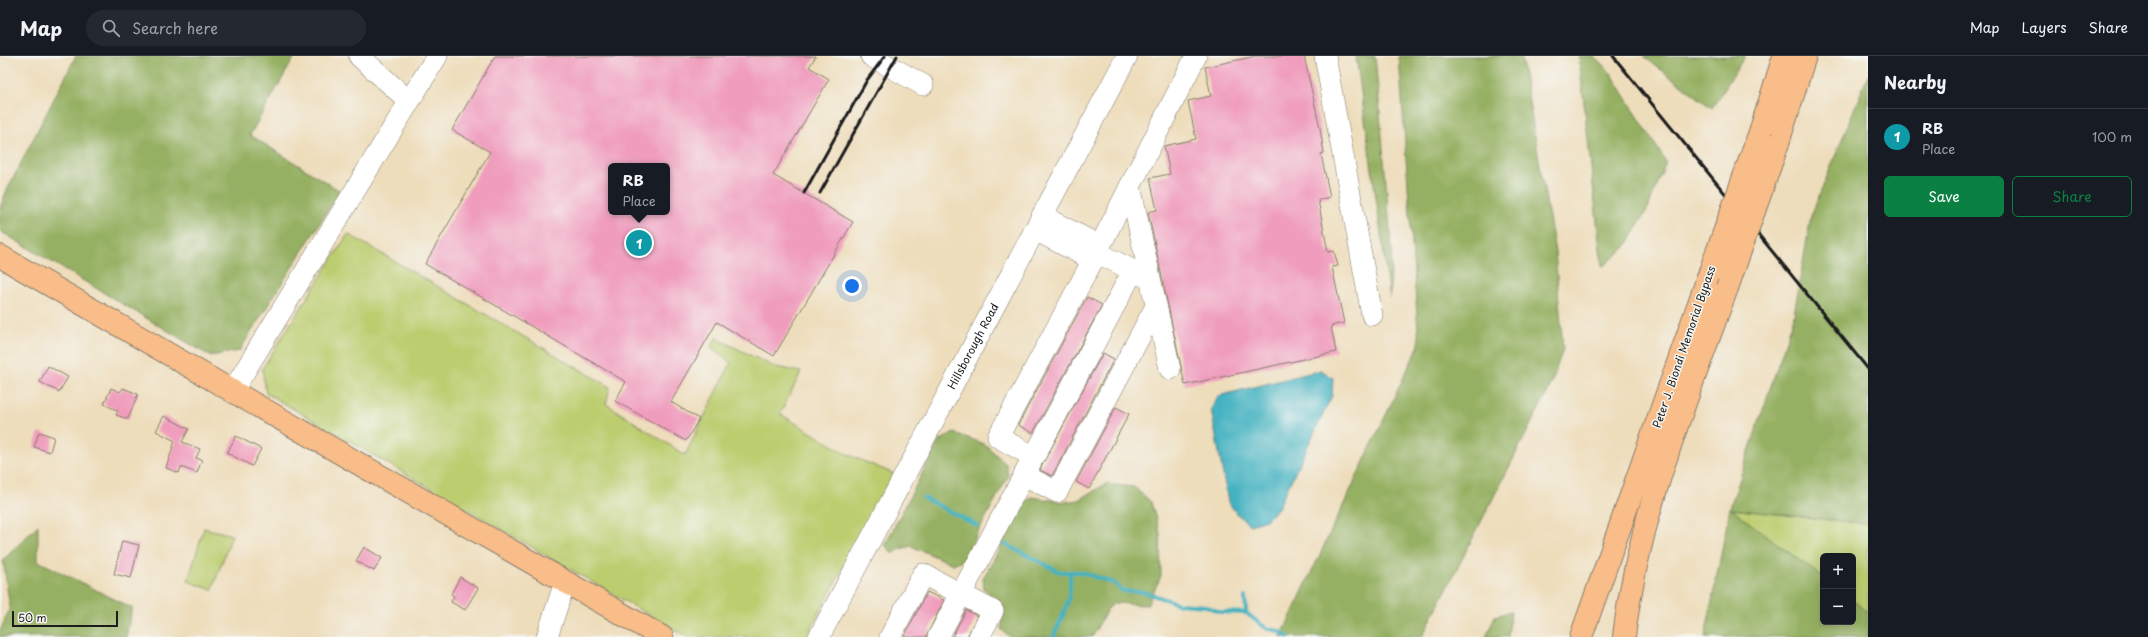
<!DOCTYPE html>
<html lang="en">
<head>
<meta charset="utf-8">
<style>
  body { margin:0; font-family:"Playpen Sans",sans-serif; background:#242831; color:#f1f3f6 }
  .controls { position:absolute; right:12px; bottom:12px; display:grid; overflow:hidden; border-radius:6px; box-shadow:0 4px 16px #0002 }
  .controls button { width:36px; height:36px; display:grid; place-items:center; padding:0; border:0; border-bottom:1px solid #363941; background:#171b24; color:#f1f3f6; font:20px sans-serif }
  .scale { position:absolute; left:12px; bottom:10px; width:106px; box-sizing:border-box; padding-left:4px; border:2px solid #1c1c1c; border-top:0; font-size:11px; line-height:14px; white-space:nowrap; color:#1c1c1c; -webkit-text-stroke:3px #f6f6f2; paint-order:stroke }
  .you { position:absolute; left:852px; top:230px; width:14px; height:14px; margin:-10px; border:3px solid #fff; border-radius:50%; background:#1a73e8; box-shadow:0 0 0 6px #1a73e833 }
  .badge { display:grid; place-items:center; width:26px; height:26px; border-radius:50%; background:#0b8043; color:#fff; font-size:13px; font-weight:700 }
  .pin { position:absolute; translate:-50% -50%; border:2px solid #fff; box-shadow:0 1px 4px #0006 }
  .popup { position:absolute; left:608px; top:107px; width:62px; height:52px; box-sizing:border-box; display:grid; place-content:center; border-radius:6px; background:#171b24; filter:drop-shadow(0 1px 3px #0005); font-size:13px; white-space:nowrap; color:#9ea1a6 }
  .popup b { font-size:15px; color:#f1f3f6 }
  .popup::after { content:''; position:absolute; left:50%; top:100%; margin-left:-8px; border:8px solid transparent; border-top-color:#171b24 }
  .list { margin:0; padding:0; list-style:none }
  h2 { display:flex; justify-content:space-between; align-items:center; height:52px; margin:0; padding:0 16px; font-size:17px }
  h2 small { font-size:13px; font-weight:400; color:#9ea1a6 }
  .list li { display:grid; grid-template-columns:26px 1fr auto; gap:12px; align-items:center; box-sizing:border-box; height:56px; padding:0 16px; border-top:1px solid #363941 }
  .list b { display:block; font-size:15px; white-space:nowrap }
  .list p { margin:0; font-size:13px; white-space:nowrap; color:#9ea1a6 }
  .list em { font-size:13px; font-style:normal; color:#9ea1a6 }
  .actions { display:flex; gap:8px; padding:12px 16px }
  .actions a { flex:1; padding:9px 0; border:1px solid #0b8043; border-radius:6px; text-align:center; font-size:14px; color:#0b8043 }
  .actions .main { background:#0b8043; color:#fff }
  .icon { flex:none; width:22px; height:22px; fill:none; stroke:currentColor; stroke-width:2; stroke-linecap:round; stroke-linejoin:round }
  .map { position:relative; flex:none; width:1868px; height:581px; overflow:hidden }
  header { display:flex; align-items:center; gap:24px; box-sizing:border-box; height:56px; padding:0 20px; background:#171b24; border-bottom:1px solid #363941 }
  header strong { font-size:19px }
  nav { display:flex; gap:22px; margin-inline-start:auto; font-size:14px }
  .search { width:280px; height:36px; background:#242831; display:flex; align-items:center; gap:10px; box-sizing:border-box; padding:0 14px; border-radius:22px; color:#9ea1a6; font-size:15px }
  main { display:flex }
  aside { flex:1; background:#171b24 }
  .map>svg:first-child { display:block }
  .green { fill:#bccd70; stroke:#6c7446 }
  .forest { fill:#95b062; stroke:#58663f }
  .water { fill:#45b2c1; stroke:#30676e }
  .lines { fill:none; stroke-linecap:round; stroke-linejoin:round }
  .stream { stroke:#45b2c1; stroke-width:4 }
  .building { fill:#f09dbd; fill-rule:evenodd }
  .minor-casing { stroke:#857c6c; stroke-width:22 }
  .major-casing { stroke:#857c6c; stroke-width:24 }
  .highway-casing { stroke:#857c6c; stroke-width:24 }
  .minor { stroke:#fff; stroke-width:21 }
  .major { stroke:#f8bd89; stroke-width:22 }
  .highway { stroke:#f8bd89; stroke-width:22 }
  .rail { stroke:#1c1c1c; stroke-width:3 }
  .highway-bridge-casing { stroke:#857c6c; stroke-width:24; stroke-linecap:butt }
  .highway-bridge { stroke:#f8bd89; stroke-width:22 }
  .labels { text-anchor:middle; stroke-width:3; stroke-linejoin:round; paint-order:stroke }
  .street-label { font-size:11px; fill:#1c1c1c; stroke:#f6f6f2 }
</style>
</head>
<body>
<header>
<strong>Map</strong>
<div class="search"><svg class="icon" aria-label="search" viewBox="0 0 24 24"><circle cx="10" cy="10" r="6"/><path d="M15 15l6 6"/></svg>Search here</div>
<nav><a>Map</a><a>Layers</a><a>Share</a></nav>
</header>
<main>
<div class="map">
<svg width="1868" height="581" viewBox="0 0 1868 581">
  <rect width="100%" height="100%" fill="#f6f6f2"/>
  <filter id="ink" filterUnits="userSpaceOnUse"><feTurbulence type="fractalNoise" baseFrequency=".025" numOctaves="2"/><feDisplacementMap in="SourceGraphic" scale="8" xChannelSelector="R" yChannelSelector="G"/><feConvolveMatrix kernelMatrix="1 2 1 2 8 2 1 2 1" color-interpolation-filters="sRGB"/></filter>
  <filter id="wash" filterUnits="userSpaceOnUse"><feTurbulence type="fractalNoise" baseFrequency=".012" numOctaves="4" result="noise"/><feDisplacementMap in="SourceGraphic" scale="16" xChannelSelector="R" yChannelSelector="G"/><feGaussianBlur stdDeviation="0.9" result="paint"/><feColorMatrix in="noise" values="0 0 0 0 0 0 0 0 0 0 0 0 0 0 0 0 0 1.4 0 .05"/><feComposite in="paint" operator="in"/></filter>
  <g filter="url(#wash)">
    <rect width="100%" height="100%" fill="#edb"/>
    <path class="green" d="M348,178l262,153 -4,17 79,51 46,-92 -20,-16 5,-9 56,28 29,6 -21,42 69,41 45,19 -88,163h-119l-421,-244 -4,-24z
      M1730,453l138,15v88l-15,-11v-45h-30v22z
      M204,472l28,7 -20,55 -24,-9z"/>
    <path class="forest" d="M76,0h219l-45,79 90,56 -101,160 -29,5 -210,-125v-23l7,-18z
      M1356,0h19l17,196 -2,46z
      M1399,0h122l34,196 8,97 -14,40 -127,248h-141l138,-292z
      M1580,0h14l17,17 55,89 -18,46 -22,39 -24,20 -23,-209z
      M1643,0h102l-33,52z
      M1868,19v449l-137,-15 92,69v44h30v-21l15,11v25h-163l25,-129 63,-188 18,-104z
      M954,377l28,10 6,4 18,17 2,12 -45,84 -10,4 -42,-18 -11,3 -7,5 -8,-9 54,-104z
      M1106,428l28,3 17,15 9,31 1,43 -14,29 -33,-2 -7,7 -15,27h-82l-9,-8 3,-21 -3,-6 -17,-13 -1,-10 42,-77 7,-5 32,5 15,-2z
      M38,469v36l94,47 -6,29h-126v-6l10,-23 -7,-48z
      M1511,556l-3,25h-22l9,-21z"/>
    <path class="water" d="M1321,314l12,8 -1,18 -54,112 -12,12 -16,5 -14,-12 -8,-11 -17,-93 7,-13z"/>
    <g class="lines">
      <path class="stream" d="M924,442l54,28
        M1005,488l55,28h20l34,11 9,8 21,1 35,12 27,2 14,6 26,1 20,15 13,3 9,6
        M1245,541l1,16
        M1053,581c11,-23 19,-39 17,-65"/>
    </g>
    <g id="blocks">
      <path class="building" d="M495,0h321l-7,11 20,12 -56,96 80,47 -79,134 -57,-34 -46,80 28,17 -13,22 -71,-40 11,-19 -201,-118 65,-112 -38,-22zM611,110h56v46h-56z
        M1256,0h48l16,72 4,25 -3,1 9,43 -12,3 10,52 6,-1 4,15 -6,1 12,56 -13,3 5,26 -151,33 -37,-173 9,-2 -7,-32 20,-4 -6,-28 32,-7 -8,-38 23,-5 -6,-29z
        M1087,241l15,8 -69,128 -15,-8z
        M1103,297l11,6 -62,117 -12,-6 2,-5z
        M48,310l20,11 -9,15 -19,-10z
        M111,332l9,4 3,-4 15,6 -10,25 -12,-4 2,-4 -14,-7z
        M1116,351l13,7 -40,75 -13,-7z
        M164,360l25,13 -7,13 18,7 -4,9 6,2 -5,13 -16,-6 -2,6 -13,-5 9,-27 -19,-10z
        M39,376l15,5 -4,15 -16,-5z
        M236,380l25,13 -9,17 -25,-13z
        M122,485l17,4 -8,33 -17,-4z
        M364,491l18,11 -8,13 -18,-10z
        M460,521l18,11 -13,22 -14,-8 3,-6 -3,-2z
        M927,536l17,8 -18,37h-22z
        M966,554l11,6 -10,21h-15z"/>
    </g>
  </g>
  <g filter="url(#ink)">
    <use href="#blocks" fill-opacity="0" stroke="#857c6c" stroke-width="1"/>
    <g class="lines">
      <defs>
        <g id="minor">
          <path d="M359,0l50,45"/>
          <path d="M871,0l52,29"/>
          <path d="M1325,0l47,259"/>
          <path d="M1130,130l40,183"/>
          <path d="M1042,160l58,30"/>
          <path d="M1035,174l58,30"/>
          <path d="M1102,199l44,22"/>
          <path d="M1133,215l-99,186 -36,-20 95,-177 9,-5 -2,-9 96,-190"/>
          <path d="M232,336l205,-336"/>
          <path d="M1024,419l33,17 99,-186"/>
          <path d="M547,581l18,-55"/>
          <path id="s1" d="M819,581l308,-581"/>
          <path d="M890,581l33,-63 38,20 -23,43"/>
          <path d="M979,581l14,-26 -32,-17 70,-132"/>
        </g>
        <path id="major" d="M0,200l251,146 411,235"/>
        <path id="highway" d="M1761,73l23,-73
          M1778,87l27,-87
          M1581,581l129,-365
          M1624,581c14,-121 62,-236 103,-349"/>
      </defs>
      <use href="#minor" class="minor-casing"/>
      <use href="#major" class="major-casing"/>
      <use href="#highway" class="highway-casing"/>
      <use href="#minor" class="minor"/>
      <use href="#major" class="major"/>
      <use href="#highway" class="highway"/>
      <path class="rail" d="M1613,0l255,313
        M807,132l-3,5 63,-113 18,-24
        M820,137l77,-137"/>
      <defs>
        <path id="highway-bridge" d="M1710,216l51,-143
          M1727,232l51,-145"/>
      </defs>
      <use href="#highway-bridge" class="highway-bridge-casing"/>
      <use href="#highway-bridge" class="highway-bridge"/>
    </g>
  </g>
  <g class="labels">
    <g class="street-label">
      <text dy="4" stroke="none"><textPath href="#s1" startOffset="329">Hillsborough Road</textPath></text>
      <text transform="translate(1684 291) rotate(-71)" y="4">Peter J. Biondi Memorial Bypass</text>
    </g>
  </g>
</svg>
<div class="controls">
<button>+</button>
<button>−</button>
</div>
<div class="scale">50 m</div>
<div class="you"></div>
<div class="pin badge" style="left:639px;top:187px;background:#0f9aa8">1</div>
<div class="popup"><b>RB</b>Place</div>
</div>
<aside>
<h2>Nearby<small></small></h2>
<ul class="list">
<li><span class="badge" style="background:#0f9aa8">1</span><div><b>RB</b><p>Place</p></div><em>100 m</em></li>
</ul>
<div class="actions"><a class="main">Save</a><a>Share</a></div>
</aside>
</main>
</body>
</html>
